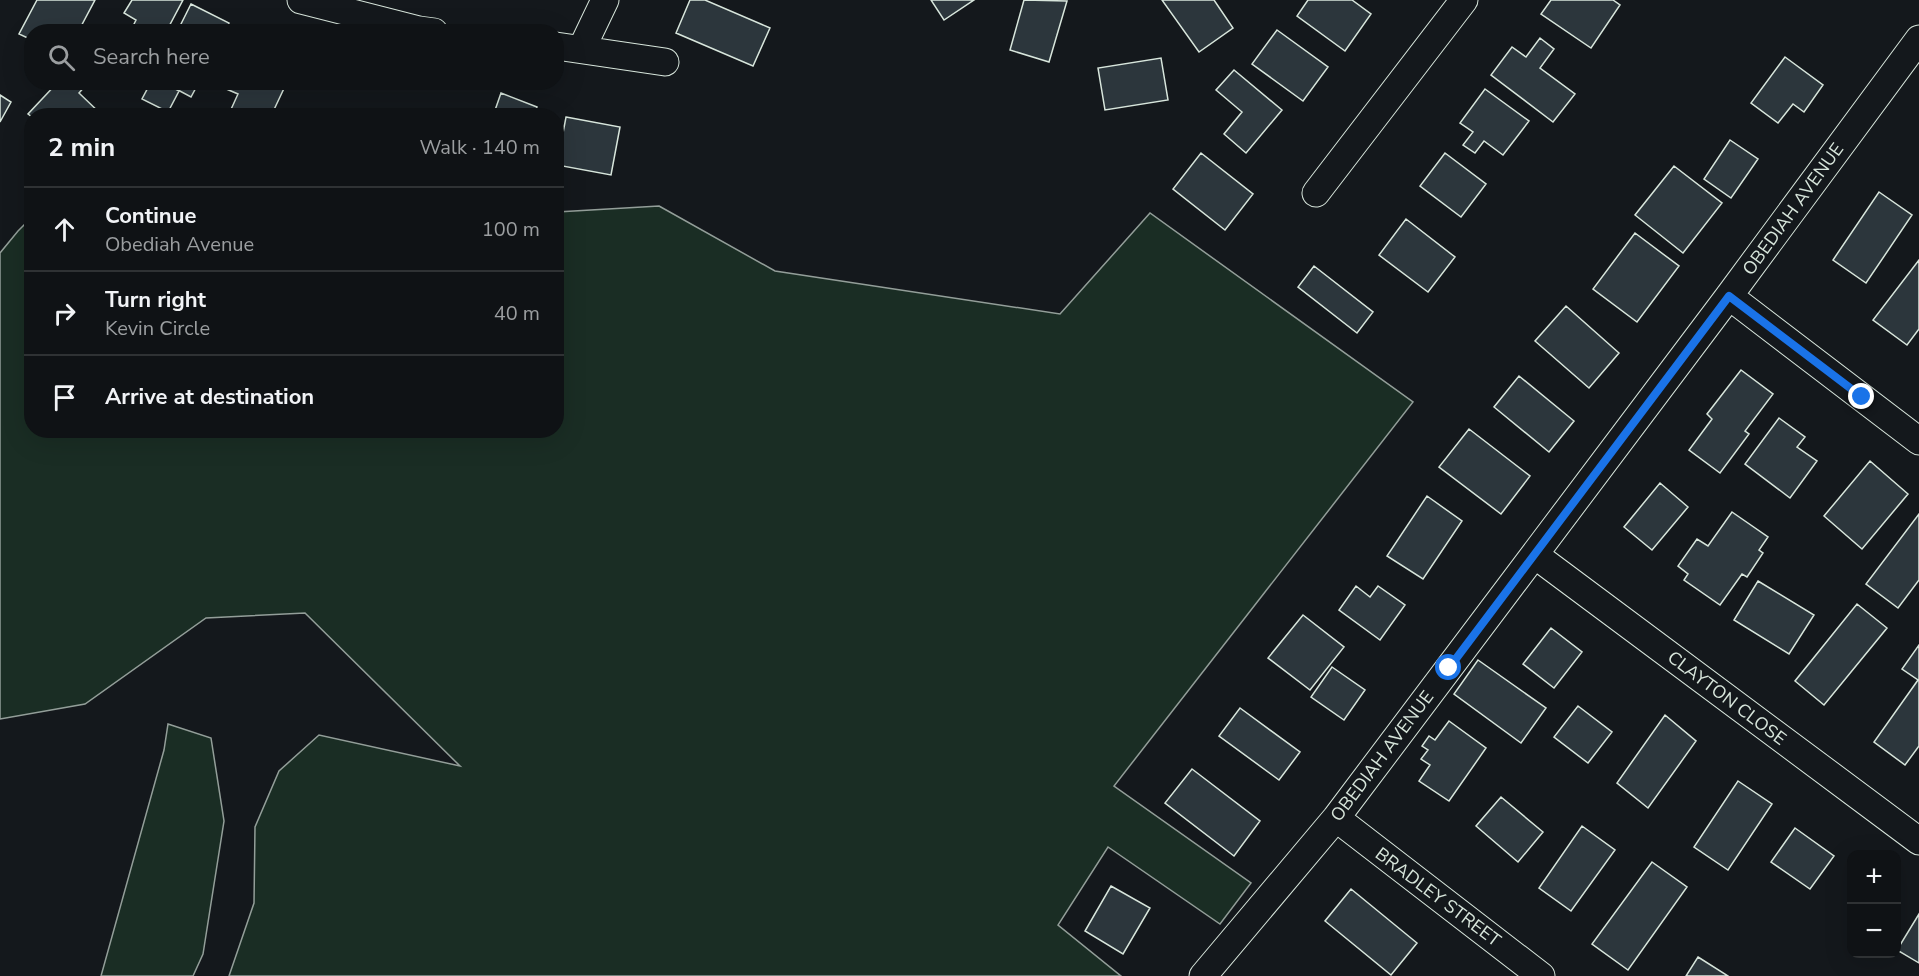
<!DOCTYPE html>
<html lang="en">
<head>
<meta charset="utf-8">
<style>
  body { margin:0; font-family:"Nunito Sans",sans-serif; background:#181b1e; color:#f1f3f6 }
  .controls { position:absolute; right:18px; bottom:18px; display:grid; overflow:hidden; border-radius:12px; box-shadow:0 6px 24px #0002 }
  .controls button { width:54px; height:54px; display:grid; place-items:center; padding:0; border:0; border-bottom:2px solid #2f3234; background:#0f1215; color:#f1f3f6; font:30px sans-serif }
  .stop { position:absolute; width:18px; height:18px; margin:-14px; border:4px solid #1a73e8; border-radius:50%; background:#fff }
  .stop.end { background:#1a73e8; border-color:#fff; box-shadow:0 2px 6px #0008 }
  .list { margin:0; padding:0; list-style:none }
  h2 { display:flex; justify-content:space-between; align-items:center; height:78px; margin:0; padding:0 24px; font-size:26px }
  h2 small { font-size:20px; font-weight:400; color:#9b9ea0 }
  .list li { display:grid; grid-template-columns:39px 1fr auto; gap:18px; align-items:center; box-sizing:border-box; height:84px; padding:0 24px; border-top:2px solid #2f3234 }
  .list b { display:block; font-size:22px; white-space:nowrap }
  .list p { margin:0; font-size:20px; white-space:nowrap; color:#9b9ea0 }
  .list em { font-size:20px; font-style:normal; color:#9b9ea0 }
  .icon { flex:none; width:33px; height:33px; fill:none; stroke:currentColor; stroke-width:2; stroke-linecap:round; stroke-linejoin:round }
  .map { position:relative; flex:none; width:1919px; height:976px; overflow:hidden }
  .search { position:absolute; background:#0f1215; box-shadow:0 6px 24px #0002; left:24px; top:24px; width:540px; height:66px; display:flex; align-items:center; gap:15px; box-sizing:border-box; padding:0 21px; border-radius:24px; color:#9b9ea0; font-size:22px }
  .panel { position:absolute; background:#0f1215; box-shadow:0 6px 24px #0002; left:24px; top:108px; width:540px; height:330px; border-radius:24px }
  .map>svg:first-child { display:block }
  .green { fill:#1a2d24; stroke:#939e99; stroke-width:1.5 }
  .building { fill:#2c363c; stroke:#d8e6dc; stroke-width:1.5 }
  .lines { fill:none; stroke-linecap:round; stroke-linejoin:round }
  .minor-casing { stroke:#d8e6dc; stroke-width:29 }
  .minor { stroke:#14181c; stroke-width:27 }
  .route { stroke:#1a73e8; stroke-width:8 }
  .labels { text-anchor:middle; stroke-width:4.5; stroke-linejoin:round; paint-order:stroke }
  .street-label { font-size:18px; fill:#d8e6dc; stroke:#14181c }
</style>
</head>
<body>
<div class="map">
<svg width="1919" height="976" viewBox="0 0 1919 976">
  <rect width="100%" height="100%" fill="#14181c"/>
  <path class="green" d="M659,206l116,65 285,43 90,-101 263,189 -299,384 137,97 -31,41 -112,-77 -50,78 63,51h-892l25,-73 1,-76 24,-56 40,-36 141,31 -155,-153 -99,5 -121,86 -85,15v-466l18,-22 13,-13 1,212h524l1,-218z
    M168,724l43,14 13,83 -21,133 -10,22h-92l63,-226z"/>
  <path class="building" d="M37,0h58l-17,32h-46v8l-13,-6z
    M132,0h51l-17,32h-36l6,-12 -12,-7z
    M690,0h15l65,28 -17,38 -77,-33z
    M931,0h43l-30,20z
    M1024,0l43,1 -18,61 -39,-12z
    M1162,0h52l19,28 -34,24z
    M1308,0h44l19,14 -26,37 -48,-35z
    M1551,0h62l7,5 -29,43 -50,-34z
    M191,4l38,19 -4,9h-48z
    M1277,30l51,37 -25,34 -51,-37z
    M1540,38l14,11 -14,19 35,26 -22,28 -62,-47 21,-28 14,10z
    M1785,57l38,28 -19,27 -11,-8 -15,19 -27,-20z
    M1161,58l7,42 -63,10 -7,-42z
    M1234,70l48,40 -36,43 -22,-19 18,-22 -26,-22z
    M58,82h25l3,3 -7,8 24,23h-71v1l-4,-3z
    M151,82h12l16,9 -11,21 -26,-13z
    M163,82h36l-8,15z
    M226,82h61l-16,34h-43l10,-22 -14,-6z
    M1485,89l44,32 -26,34 -19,-14 -9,12 -12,-8 10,-13 -13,-9z
    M501,93l36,14 -3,9h-41z
    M0,95l11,7 -11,20z
    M566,117l54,10 -9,48 -54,-10z
    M1730,140l28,19 -27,39 -27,-19z
    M1201,153l52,41 -28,36 -52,-41z
    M1445,153l41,31 -25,33 -41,-31z
    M1674,166l48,37 -39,50 -48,-38z
    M1879,192l33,23 -46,68 -33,-23z
    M1406,219l49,38 -27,35 -49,-37z
    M1635,233l44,33 -42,56 -44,-33z
    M1919,260v69l-12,16 -34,-25z
    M1314,266l59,46 -16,21 -59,-46z
    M1566,306l53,47 -30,35 -54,-47z
    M1741,370l32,24 -28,37 4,3 -29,39 -31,-23 23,-31 -5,-5z
    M1519,376l55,45 -25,31 -55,-45z
    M1779,418l26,19 -8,10 20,14 -27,37 -45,-34z
    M1469,429l61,47 -29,38 -62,-47z
    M1870,461l38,33 -46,55 -38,-33z
    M1660,483l28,24 -36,43 -28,-23z
    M1427,496l35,25 -39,58 -36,-23z
    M1732,512l36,25 -9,13 4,3 -16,24 -5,-3 -22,31 -36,-25 4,-6 -10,-8 19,-27 11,7z
    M1919,514v66l-21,28 -32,-24z
    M1758,581l56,34 -25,39 -55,-34z
    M1356,586l14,11 8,-11 27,19 -25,35 -41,-30z
    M1857,604l30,24 -63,77 -29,-24z
    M1303,615l41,32 -34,43 -42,-32z
    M1551,628l31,24 -28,36 -31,-24z
    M1919,645v101l-14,19 -31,-23 44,-62 -16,-11z
    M1478,660l68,48 -25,35 -67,-49z
    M1332,667l33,23 -21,30 -33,-23z
    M1578,706l34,26 -24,31 -34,-26z
    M1240,708l60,44 -21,28 -60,-44z
    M1665,715l31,26 -48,67 -31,-25z
    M1449,721l37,27 -37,53 -30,-20 11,-16 -9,-6 7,-9 -6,-4 7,-10 6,4z
    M1192,769l68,52 -26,35 -69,-53z
    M1738,781l34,23 -44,66 -34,-23z
    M1501,797l42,35 -25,30 -42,-36z
    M1582,826l33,24 -44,61 -32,-23z
    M1795,828l39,28 -24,33 -39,-27z
    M1652,862l35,25 -59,83 -36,-26z
    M1111,886l39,22 -27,46 -38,-23z
    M1351,889l66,54 -26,32 -66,-54z
    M1919,914v49l-22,-13z
    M1698,957l30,19h-42z"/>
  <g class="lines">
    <defs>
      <path id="minor" d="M301,0l118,30 15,2
        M556,46l109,16
        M582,48l23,-48
        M1316,193l148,-193
        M1729,296l190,145
        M1535,555l384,286
        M1336,818l205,158
        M1203,976l133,-158 393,-522 190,-257"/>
    </defs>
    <use href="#minor" class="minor-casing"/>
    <use href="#minor" class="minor"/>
  </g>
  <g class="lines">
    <path class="route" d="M1449,668l280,-372 133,101"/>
  </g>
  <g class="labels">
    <g class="street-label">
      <text transform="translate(1793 209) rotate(-54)" y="6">OBEDIAH AVENUE</text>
      <text transform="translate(1727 698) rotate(37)" y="6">CLAYTON CLOSE</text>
      <text transform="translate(1382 756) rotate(-53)" y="6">OBEDIAH AVENUE</text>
      <text transform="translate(1438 897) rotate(37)" y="6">BRADLEY STREET</text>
    </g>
  </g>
</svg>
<div class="controls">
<button>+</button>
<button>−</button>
</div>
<div class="stop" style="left:1449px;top:668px"></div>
<div class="stop end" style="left:1862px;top:397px"></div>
<div class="search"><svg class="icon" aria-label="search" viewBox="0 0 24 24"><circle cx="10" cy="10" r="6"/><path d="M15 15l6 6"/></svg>Search here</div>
<section class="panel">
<h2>2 min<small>Walk · 140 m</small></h2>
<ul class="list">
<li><svg class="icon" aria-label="ahead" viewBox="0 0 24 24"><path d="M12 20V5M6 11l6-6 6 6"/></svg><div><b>Continue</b><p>Obediah Avenue</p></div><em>100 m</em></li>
<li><svg class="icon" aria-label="right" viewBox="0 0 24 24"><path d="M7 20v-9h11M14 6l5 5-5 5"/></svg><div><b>Turn right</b><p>Kevin Circle</p></div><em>40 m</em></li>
<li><svg class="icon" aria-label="arrive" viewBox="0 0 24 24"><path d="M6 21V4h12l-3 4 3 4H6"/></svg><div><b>Arrive at destination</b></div></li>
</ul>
</section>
</div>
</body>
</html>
